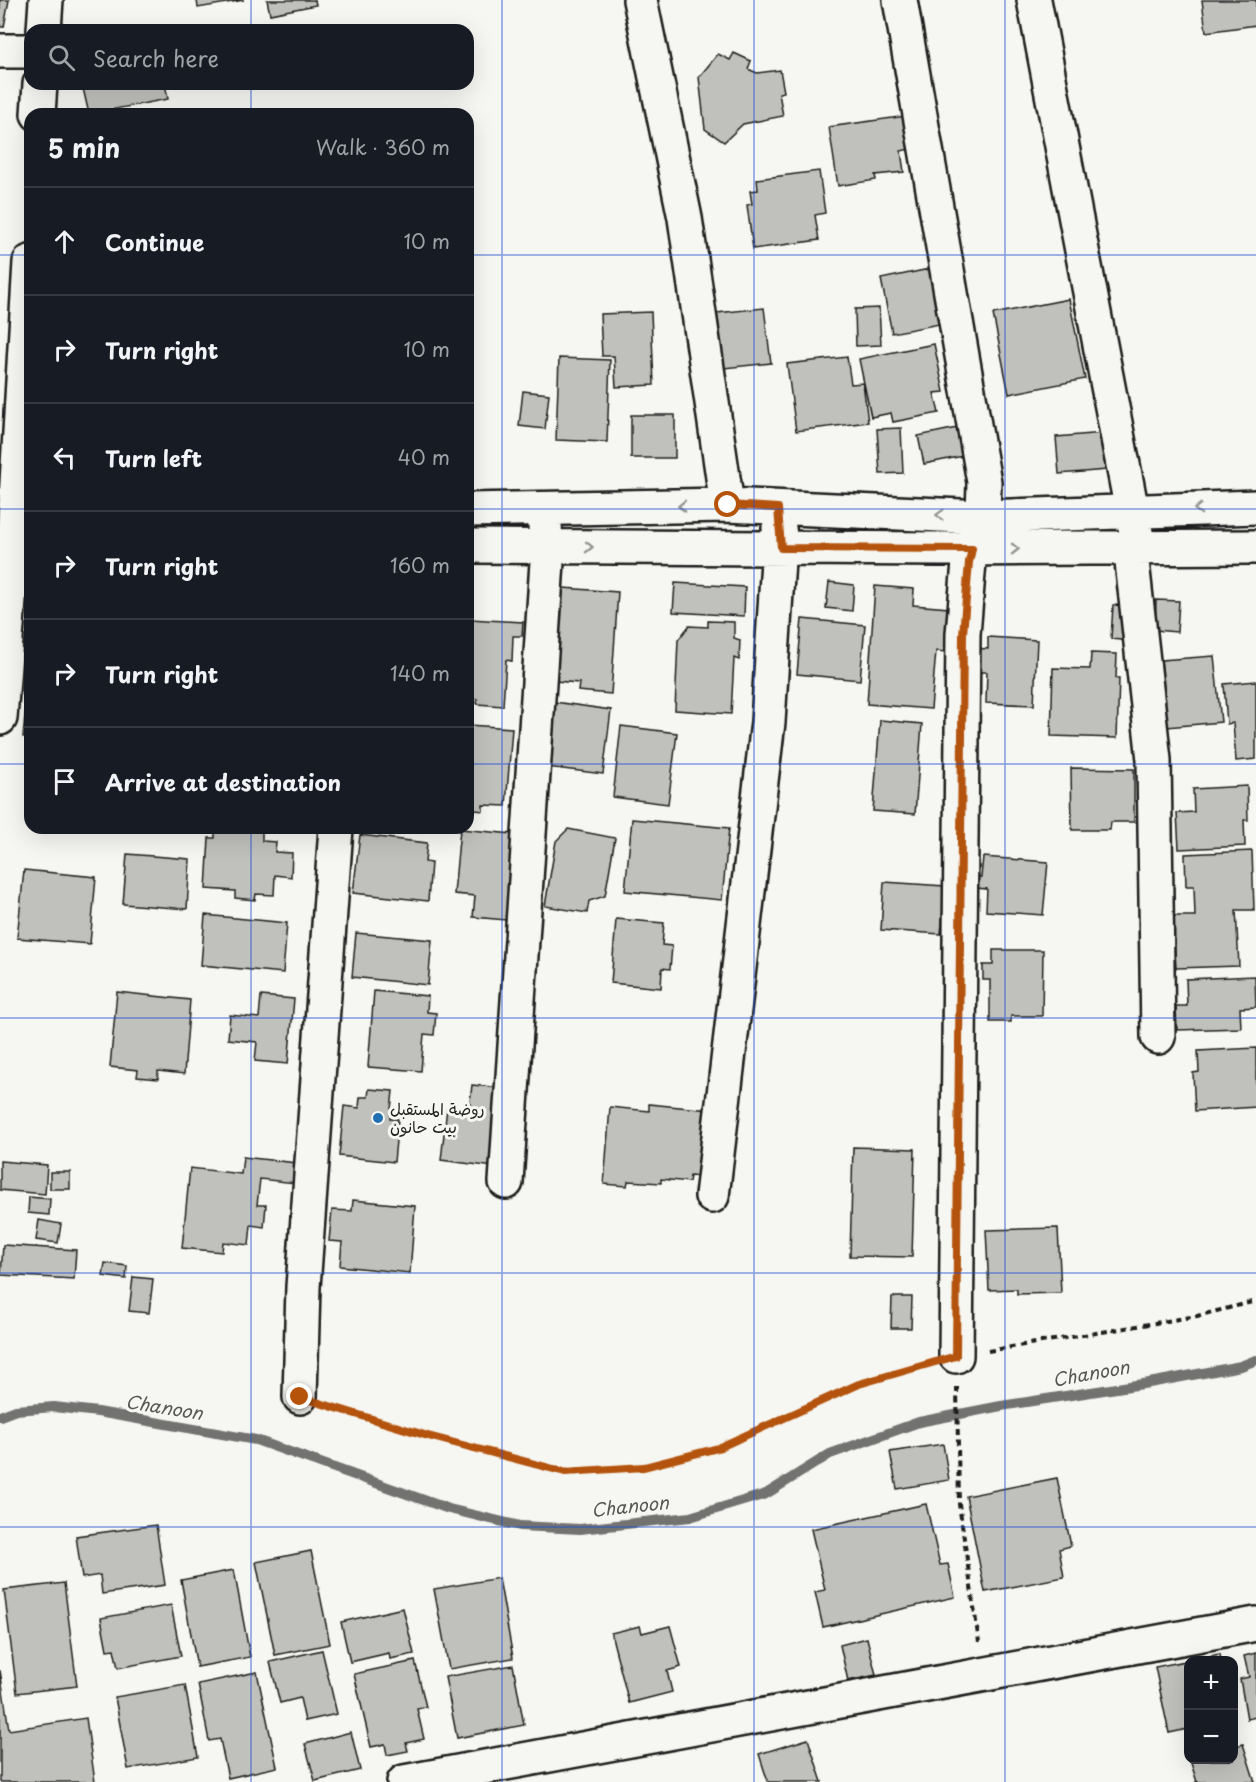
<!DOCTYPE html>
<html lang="en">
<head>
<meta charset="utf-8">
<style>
  body { margin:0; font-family:"Playpen Sans","Playpen Sans Arabic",sans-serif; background:#242831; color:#f1f3f6 }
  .controls { position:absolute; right:18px; bottom:18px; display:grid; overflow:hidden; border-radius:12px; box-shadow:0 6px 24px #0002 }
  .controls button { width:54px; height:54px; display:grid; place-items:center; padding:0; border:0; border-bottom:2px solid #363941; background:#171b24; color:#f1f3f6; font:30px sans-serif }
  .stop { position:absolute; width:18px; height:18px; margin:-14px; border:4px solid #b45309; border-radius:50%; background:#fff }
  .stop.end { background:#b45309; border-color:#fff; box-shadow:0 2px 6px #0008 }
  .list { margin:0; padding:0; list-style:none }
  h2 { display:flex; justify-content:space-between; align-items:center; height:78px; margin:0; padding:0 24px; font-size:26px }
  h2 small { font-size:20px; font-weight:400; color:#9ea1a6 }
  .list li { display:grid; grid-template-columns:39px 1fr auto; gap:18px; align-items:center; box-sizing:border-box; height:108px; padding:0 24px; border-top:2px solid #363941 }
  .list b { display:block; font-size:22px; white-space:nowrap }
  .list em { font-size:20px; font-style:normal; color:#9ea1a6 }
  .icon { flex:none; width:33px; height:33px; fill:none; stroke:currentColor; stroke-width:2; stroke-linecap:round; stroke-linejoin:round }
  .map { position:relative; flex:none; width:1256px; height:1782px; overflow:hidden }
  .search { position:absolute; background:#171b24; box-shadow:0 6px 24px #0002; left:24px; top:24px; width:450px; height:66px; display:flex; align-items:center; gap:15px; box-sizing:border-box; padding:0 21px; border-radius:18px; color:#9ea1a6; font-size:22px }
  .panel { position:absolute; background:#171b24; box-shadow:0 6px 24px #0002; left:24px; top:108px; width:450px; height:726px; border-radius:18px }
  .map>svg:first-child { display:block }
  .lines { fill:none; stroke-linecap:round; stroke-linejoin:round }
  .stream { stroke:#727271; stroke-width:10 }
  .building { fill:#c0c0bd; stroke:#1c1c1c; stroke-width:1.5 }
  .minor-casing { stroke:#1c1c1c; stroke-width:38 }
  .path { stroke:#1c1c1c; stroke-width:4; stroke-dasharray:6 4.5; stroke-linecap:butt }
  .minor { stroke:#f6f6f2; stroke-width:33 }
  .oneway { stroke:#949492 }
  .route { stroke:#b45309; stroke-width:8 }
  .grid { fill:none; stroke:#1d4ed8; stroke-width:1.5; stroke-opacity:0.55 }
  .poi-dot { fill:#1f6fb2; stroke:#f6f6f2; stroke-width:2 }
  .labels { text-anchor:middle; stroke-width:6; stroke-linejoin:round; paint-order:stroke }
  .poi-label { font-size:16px; fill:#1c1c1c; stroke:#f6f6f2; text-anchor:start }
  .water-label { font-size:18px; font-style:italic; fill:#565654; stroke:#f6f6f2 }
</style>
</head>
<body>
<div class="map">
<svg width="1256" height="1782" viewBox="0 0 1256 1782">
  <rect width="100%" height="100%" fill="#f6f6f2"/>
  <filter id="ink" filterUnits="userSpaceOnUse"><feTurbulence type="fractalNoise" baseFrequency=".0167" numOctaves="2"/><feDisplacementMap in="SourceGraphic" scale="12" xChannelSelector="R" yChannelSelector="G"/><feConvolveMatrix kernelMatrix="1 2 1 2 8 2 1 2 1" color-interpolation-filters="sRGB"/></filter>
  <g filter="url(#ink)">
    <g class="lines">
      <path class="stream" d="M0,1416l16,-6 38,-3 44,5 158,28 193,69 71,17 60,3 110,-12 76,-23 64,-40 89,-32 82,-16 148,-23 92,-17 15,-6"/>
    </g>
    <path class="building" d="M0,0h9l-5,27h-4z
      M197,0h47l-46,8z
      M267,0h48l1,5 -46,9z
      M1202,0h54v25l-50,7z
      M734,53l17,8 -3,8 9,4 23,-3 4,22 -5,1 4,23 -40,8 -19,18 -19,-13 -6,-52 19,-23 12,6z
      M82,84h83l3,15 -79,15z
      M906,116l4,33 -9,2 3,21 -29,3 1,5 -38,6 -9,-59z
      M819,171l6,42 -10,2 4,25 -66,9 -6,-44 5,-1 -2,-13 8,-1 -1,-11z
      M934,268l11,55 -53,10 -11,-54z
      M1069,299l16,80 -76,15 -16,-80z
      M764,308l7,55 -47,5 -7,-55z
      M879,308l2,37 -25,1 -1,-37z
      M651,312l3,73 -38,2 -2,-31h-12l-2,-42z
      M934,344l10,48 -10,1 5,20 -46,9 -2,-9 -20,4 -12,-58z
      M847,357l4,27 12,-1 5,39 -72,9 -9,-67z
      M559,358l51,2 -3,82 -51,-2z
      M523,391l26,3 -4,35 -26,-3z
      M631,415h44v43h-44z
      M962,427l6,28 -44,9 -6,-28z
      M901,428l2,45 -23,1 -3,-45z
      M1104,433l3,37 -48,4 -3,-37z
      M829,582l25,3 -2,26 -26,-3z
      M675,583l70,4 -1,29 -71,-4z
      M875,586l39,3 -1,16 36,3 -3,44 -10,-1 -5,58 -64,-5z
      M563,588l55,4 -7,102 -33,-3 1,-8 -24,-2z
      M1156,600l23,1 -2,31 -22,-2z
      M1113,605l20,1 -2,35 -20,-2z
      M469,619l54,3 -1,14h-9l-1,25 -6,-1 -3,46 -26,-2v-5l-9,-1z
      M802,619l63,6 -5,55 -63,-6z
      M708,621l26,1v16l6,2 -1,20 -5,-2 -3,56 -56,-4 3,-70 11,-14 19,1z
      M988,637l49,3 -3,65 -48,-2 1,-31h-16l1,-24 16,1z
      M1091,653l26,1 -1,24h3l-2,60 -66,-2 2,-68 37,1z
      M1214,656l7,66 -54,5 -6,-67z
      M28,680h2v57h-7z
      M1256,681v78l-20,2 -3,-38 -6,1 -3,-40z
      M547,701l64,9 -8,64 -64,-8z
      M880,720l42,4 -7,90 -42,-3z
      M468,725l44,3 -6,78 -23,-1v6l-15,-2z
      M621,726l56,7 -9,71 -55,-7z
      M1071,768l63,1v53h-23l-1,8h-38z
      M1247,786l1,34h-4l1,26 -66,3 -2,-36 17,-1 -1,-23z
      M632,819l97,9 -7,72 -97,-9z
      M215,828h47v13l14,1 -1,10 17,1 -1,24 -16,-2 -1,20 -18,-1 -1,6 -20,-2v-7l-29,-2 3,-51h6z
      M460,829l53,5 -7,86 -33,-3 2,-21 -21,-2z
      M568,829l47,9 -10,58 -16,5 -2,12 -42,-7 11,-65z
      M360,835l67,8 -2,19 6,1 -3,38 -75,-8z
      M1252,851l2,59h-18l3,56 -63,2 -3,-52h22l-1,-30h-8l-1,-32z
      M127,854l63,5 -3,50 -64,-5z
      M983,857l65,5 -5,53 -57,-4 1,-22 -11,-1 1,-12 4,1z
      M24,870l72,7 -6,67 -73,-6z
      M884,882l61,4 -4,48 -60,-4z
      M205,915l82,8 -4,50 -82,-8z
      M616,919l48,4 -2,22 10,1 -2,23 -8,-1 -1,20 -50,-5z
      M356,933l76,7 -4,45 -76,-8z
      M993,950h50l-1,66h-31v6h-21v-42h-7v-15h10z
      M1255,976l1,31 -16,1 1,20 -64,2 -1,-24h11l-1,-27z
      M374,991l54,5 -1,16 9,1 -2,22 -10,-1 -3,37 -53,-4z
      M117,992l73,8 -6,74 -26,-3v8l-21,-2 1,-7 -28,-3z
      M261,996l33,3 -6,65 -33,-3 2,-19 -29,-3 2,-24 29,3z
      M1256,1048v59l-61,4 -2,-38 6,-1 -1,-21z
      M472,1085l30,3 -8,79 -53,-7 6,-52 22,3z
      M369,1089l24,2 -3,28h8l-4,43 -55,-6 5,-50 15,2 1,-11h8z
      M649,1104l61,6 -6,67 -14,-1 -1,6 -28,-3v4l-33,-2 -1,5 -23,-2 6,-77 39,4z
      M853,1147l62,2 -3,108 -62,-1z
      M243,1157l54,6 -2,20 -35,-4 -3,26h9l-2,22 -13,-2 -2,20 -26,-3 -1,10 -40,-4 8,-80 51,6z
      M0,1161l47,4 -2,29 -45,-4z
      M50,1172h20v17h-20z
      M29,1197l21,2 -1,16 -21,-2z
      M353,1200l62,6 -5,67 -70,-7 2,-24 -13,-1 3,-31 20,1z
      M39,1220l22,4 -3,19 -22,-3z
      M1058,1228l3,65 -44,1v-5l-28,1 -3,-60z
      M3,1245l73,5 -2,29 -73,-4z
      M105,1263l22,3 -1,13 -23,-3z
      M133,1277l20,2 -4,34 -20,-2z
      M892,1297h20l-1,31h-20z
      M943,1444l6,36 -52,9 -7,-37z
      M1057,1478l14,68 -12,3 5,28 -79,15 -19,-96z
      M926,1504l14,61 8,-1 7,33 -132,30 -8,-35 10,-2 -14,-61z
      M156,1525l9,60 -63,9 -2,-19 -18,3 -6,-42z
      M311,1551l19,93 -55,11 -19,-93z
      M234,1570l16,87 -53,10 -16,-87z
      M499,1578l14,80 -64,11 -15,-80z
      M64,1583l13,103 -60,7 -13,-103z
      M171,1605l10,51 -63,12 -4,-19 -7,1 -6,-32z
      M403,1608l11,46 -24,5 -1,-6 -39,9 -9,-40z
      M640,1626l2,7 28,-7 11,41 -14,4 5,21 -43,11 -18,-70z
      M867,1638l9,37 -28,6 -8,-36z
      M322,1650l15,64 -32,7 -5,-23 -20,5 -10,-41z
      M1256,1653v64l-9,2 -7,-40 9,-2 -5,-21z
      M1220,1654l1,6h-33v69l-19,4 -14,-66z
      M415,1661l11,46 -9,2 7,30 -18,4 2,8 -21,4 -2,-11 -14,3 -17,-73z
      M513,1665l11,60 -67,13 -12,-61z
      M0,1670l9,60 77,-12 9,64h-95z
      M257,1672l20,95 -49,11 -8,-39 -11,2 -11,-57z
      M185,1685l13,72 -70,12 -13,-72z
      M351,1732l9,38 -45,11 -10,-37z
      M808,1739l14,43h-54l-9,-28z
      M1243,1744l12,38h-60h2l-7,-22h44v-13z"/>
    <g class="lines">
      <defs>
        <path id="minor" d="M640,0l45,218 42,287
          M900,0l84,482 -1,35 -14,45 -6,72 -7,722
          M1034,0l105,548 -7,14 22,198 4,277
          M44,30l2,-30
          M0,51h30
          M38,114l2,-30
          M468,510l259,-5 256,12 273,-10
          M468,546l472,3 316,-2
          M0,718l14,-184 16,-272
          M506,1182l41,-620 -2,-37
          M712,1196l56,-474 10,-162 3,-12 -2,-20
          M300,1397l3,-110 33,-459
          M404,1782l852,-158"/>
      </defs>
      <use href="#minor" class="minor-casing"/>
      <path class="path" d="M988,1351l209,-35 59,-15
        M957,1387l2,117 20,138
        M331,1407l97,29 137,36 79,-5 74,-19 141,-64 67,-19"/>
      <use href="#minor" class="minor"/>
    </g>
    <defs><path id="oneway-chevron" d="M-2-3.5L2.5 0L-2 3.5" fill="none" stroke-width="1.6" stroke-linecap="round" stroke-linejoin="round" transform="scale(1.5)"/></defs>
    <g class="oneway">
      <use href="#oneway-chevron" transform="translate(682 506) rotate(179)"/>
      <use href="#oneway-chevron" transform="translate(1198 509) rotate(178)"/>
      <use href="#oneway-chevron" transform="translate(940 515) rotate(-178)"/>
      <use href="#oneway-chevron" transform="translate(589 547) rotate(1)"/>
      <use href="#oneway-chevron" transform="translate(1015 549)"/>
    </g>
  </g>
  <g class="lines" filter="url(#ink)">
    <path class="route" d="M300,1397l128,39 137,36 79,-5 74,-19 141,-64 97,-28 7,-722 6,-72 3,-13 -191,-1 -3,-40 -50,-3"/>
  </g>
  <path class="grid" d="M251,0v30M502,0v1782M754,0v1782M1005,0v1782M251,84v30M0,255h30M468,255h788M0,509h30M468,509h788M0,764h30M468,764h788M251,828v954M0,1018h1256M0,1273h1256M0,1527h1256"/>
  <circle class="poi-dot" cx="378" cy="1118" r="6"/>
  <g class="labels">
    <g class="poi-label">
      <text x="390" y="1115">روضة المستقبل<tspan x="390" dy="18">بيت حانون</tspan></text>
    </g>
    <g class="water-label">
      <text transform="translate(1091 1374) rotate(-10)" y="6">Chanoon</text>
      <text transform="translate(164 1408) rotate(9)" y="6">Chanoon</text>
      <text transform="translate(630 1507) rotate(-6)" y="6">Chanoon</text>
    </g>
  </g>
</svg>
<div class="controls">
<button>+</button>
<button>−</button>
</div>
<div class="stop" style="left:728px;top:505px"></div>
<div class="stop end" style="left:300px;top:1397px"></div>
<div class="search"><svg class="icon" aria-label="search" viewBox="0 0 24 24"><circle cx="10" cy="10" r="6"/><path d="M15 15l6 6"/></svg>Search here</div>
<section class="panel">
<h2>5 min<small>Walk · 360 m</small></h2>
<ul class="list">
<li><svg class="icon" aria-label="ahead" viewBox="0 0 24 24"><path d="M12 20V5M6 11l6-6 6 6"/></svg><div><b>Continue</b></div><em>10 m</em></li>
<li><svg class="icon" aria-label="right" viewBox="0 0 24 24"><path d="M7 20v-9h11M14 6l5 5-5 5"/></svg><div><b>Turn right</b></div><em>10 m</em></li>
<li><svg class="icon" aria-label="left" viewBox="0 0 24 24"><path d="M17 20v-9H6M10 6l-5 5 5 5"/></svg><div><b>Turn left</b></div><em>40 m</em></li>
<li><svg class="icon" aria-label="right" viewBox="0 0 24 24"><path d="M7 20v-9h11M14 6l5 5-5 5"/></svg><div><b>Turn right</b></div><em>160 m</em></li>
<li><svg class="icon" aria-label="right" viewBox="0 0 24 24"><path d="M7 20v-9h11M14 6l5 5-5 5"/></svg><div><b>Turn right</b></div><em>140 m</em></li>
<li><svg class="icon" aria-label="arrive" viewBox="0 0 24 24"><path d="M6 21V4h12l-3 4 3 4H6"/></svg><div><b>Arrive at destination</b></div></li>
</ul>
</section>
</div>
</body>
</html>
